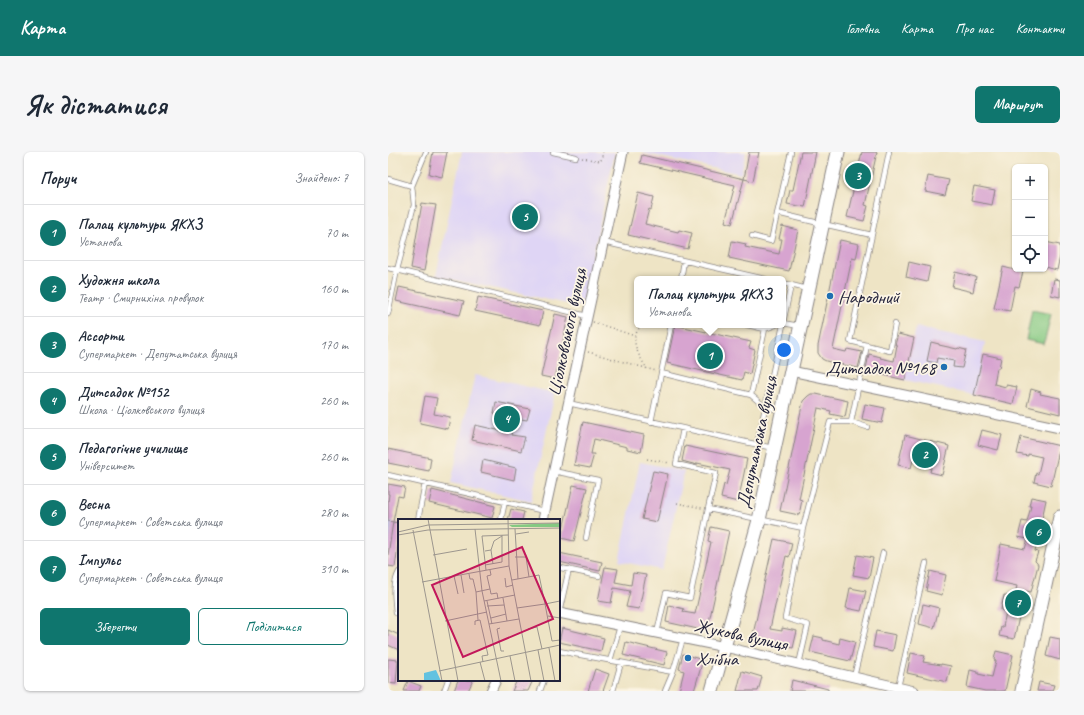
<!DOCTYPE html>
<html lang="uk">
<head>
<meta charset="utf-8">
<style>
  body { margin:0; font-family:Caveat,sans-serif; background:#f6f6f7; color:#1f2937 }
  .controls { position:absolute; right:12px; top:12px; display:grid; overflow:hidden; border-radius:6px; box-shadow:0 1px 3px #0004 }
  .controls button { width:36px; height:36px; display:grid; place-items:center; padding:0; border:0; border-bottom:1px solid #e0e1e3; background:#fff; color:#1f2937; font:20px sans-serif }
  .you { position:absolute; left:396px; top:198px; width:14px; height:14px; margin:-10px; border:3px solid #fff; border-radius:50%; background:#1a73e8; box-shadow:0 0 0 6px #1a73e833 }
  .badge { display:grid; place-items:center; width:26px; height:26px; border-radius:50%; background:#0f766e; color:#fff; font-size:13px; font-weight:700 }
  .pin { position:absolute; translate:-50% -50%; border:2px solid #fff; box-shadow:0 1px 4px #0006 }
  .popup { position:absolute; left:246px; top:124px; width:152px; height:52px; box-sizing:border-box; display:grid; place-content:center; border-radius:6px; background:#fff; filter:drop-shadow(0 1px 3px #0005); font-size:13px; white-space:nowrap; color:#747a83 }
  .popup b { font-size:15px; color:#1f2937 }
  .popup::after { content:''; position:absolute; left:50%; top:100%; margin-left:-8px; border:8px solid transparent; border-top-color:#fff }
  .list { margin:0; padding:0; list-style:none }
  h2 { display:flex; justify-content:space-between; align-items:center; height:52px; margin:0; padding:0 16px; font-size:17px }
  h2 small { font-size:13px; font-weight:400; color:#747a83 }
  .list li { display:grid; grid-template-columns:26px 1fr auto; gap:12px; align-items:center; box-sizing:border-box; height:56px; padding:0 16px; border-top:1px solid #e0e1e3 }
  .list b { display:block; font-size:15px; white-space:nowrap }
  .list p { margin:0; font-size:13px; white-space:nowrap; color:#747a83 }
  .list em { font-size:13px; font-style:normal; color:#747a83 }
  .actions { display:flex; gap:8px; padding:12px 16px }
  .actions a { flex:1; padding:9px 0; border:1px solid #0f766e; border-radius:6px; text-align:center; font-size:14px; color:#0f766e }
  .actions .main { background:#0f766e; color:#fff }
  .icon { flex:none; width:22px; height:22px; fill:none; stroke:currentColor; stroke-width:2; stroke-linecap:round; stroke-linejoin:round }
  .map { position:relative; flex:none; width:672px; height:539px; overflow:hidden; border-radius:6px }
  header { display:flex; align-items:center; gap:24px; box-sizing:border-box; height:56px; padding:0 20px; background:#0f766e; color:#fff }
  header strong { font-size:19px }
  nav { display:flex; gap:22px; margin-inline-start:auto; font-size:14px }
  .intro { display:flex; align-items:center; justify-content:space-between; box-sizing:border-box; height:96px; padding:0 24px }
  h1 { margin:0; font-size:28px }
  .button { padding:10px 18px; border-radius:6px; background:#0f766e; color:#fff; font-size:14px; font-weight:700 }
  main { display:flex; gap:24px; padding:0 24px }
  aside { flex:1; background:#fff; border-radius:6px; box-shadow:0 1px 3px #0004 }
  .map>svg:first-child { display:block }
  .built { fill:#dfd5f5 }
  .industrial { fill:#c3c1db }
  .green { fill:#85c982; stroke:#54765e }
  .building { fill:#d7a4d0 }
  .lines { fill:none; stroke-linecap:round; stroke-linejoin:round }
  .lane-casing { stroke:#888380; stroke-width:6 }
  .street-casing { stroke:#888380; stroke-width:11 }
  .secondary-casing { stroke:#888380; stroke-width:15 }
  .path { stroke:#888380; stroke-width:1.5; stroke-dasharray:1 3; stroke-linecap:butt }
  .lane { stroke:#fff; stroke-width:4.5 }
  .street { stroke:#fff; stroke-width:9 }
  .secondary { stroke:#fff; stroke-width:13 }
  .poi-dot { fill:#1f6fb2; stroke:#fcf5e5; stroke-width:1.5 }
  .labels { text-anchor:middle; stroke-width:3.5; stroke-linejoin:round; paint-order:stroke }
  .poi-label { font-size:19px; fill:#22223b; stroke:#fcf5e5; text-anchor:start }
  .street-label { font-size:19px; fill:#22223b; stroke:#fcf5e5 }
  .inset-road { fill:none; stroke:#9c968e; stroke-width:1 }
  .view { fill:#c2185b; fill-opacity:0.15; stroke:#c2185b; stroke-width:2 }
  .inset-edge { fill:none; stroke:#22223b; stroke-width:2 }
</style>
</head>
<body>
<header>
<strong>Карта</strong>
<nav><a>Головна</a><a>Карта</a><a>Про нас</a><a>Контакти</a></nav>
</header>
<div class="intro"><h1>Як дістатися</h1><a class="button">Маршрут</a></div>
<main>
<aside>
<h2>Поруч<small>Знайдено: 7</small></h2>
<ul class="list">
<li><span class="badge">1</span><div><b>Палац культури ЯКХЗ</b><p>Установа</p></div><em>70 m</em></li>
<li><span class="badge">2</span><div><b>Художня школа</b><p>Театр · Смирнихіна провулок</p></div><em>160 m</em></li>
<li><span class="badge">3</span><div><b>Ассорти</b><p>Супермаркет · Депутатська вулиця</p></div><em>170 m</em></li>
<li><span class="badge">4</span><div><b>Дитсадок №152</b><p>Школа · Ціолковського вулиця</p></div><em>260 m</em></li>
<li><span class="badge">5</span><div><b>Педагогічне училище</b><p>Університет</p></div><em>260 m</em></li>
<li><span class="badge">6</span><div><b>Весна</b><p>Супермаркет · Советська вулиця</p></div><em>280 m</em></li>
<li><span class="badge">7</span><div><b>Імпульс</b><p>Супермаркет · Советська вулиця</p></div><em>310 m</em></li>
</ul>
<div class="actions"><a class="main">Зберегти</a><a>Поділитися</a></div>
</aside>
<div class="map">
<svg width="672" height="539" viewBox="0 0 672 539">
  <rect width="100%" height="100%" fill="#fcf5e5"/>
  <filter id="ink" filterUnits="userSpaceOnUse"><feTurbulence type="fractalNoise" baseFrequency=".025" numOctaves="2"/><feDisplacementMap in="SourceGraphic" scale="8" xChannelSelector="R" yChannelSelector="G"/><feConvolveMatrix kernelMatrix="1 2 1 2 8 2 1 2 1" color-interpolation-filters="sRGB"/></filter>
  <filter id="wash" filterUnits="userSpaceOnUse"><feTurbulence type="fractalNoise" baseFrequency=".012" numOctaves="4" result="noise"/><feDisplacementMap in="SourceGraphic" scale="16" xChannelSelector="R" yChannelSelector="G"/><feGaussianBlur stdDeviation="0.9" result="paint"/><feColorMatrix in="noise" values="0 0 0 0 0 0 0 0 0 0 0 0 0 0 0 0 0 1.4 0 .05"/><feComposite in="paint" operator="in"/></filter>
  <g filter="url(#wash)">
    <rect width="100%" height="100%" fill="#eee4c5"/>
    <path class="built" d="M74,0h153l-33,155 -146,-31z
      M255,0h103l-5,22 -99,-21z
      M528,175l69,15 -11,53 -69,-15z
      M87,223l80,18 -24,108 -80,-18z
      M252,310l44,9 -22,99 -43,-9z"/>
    <path class="industrial" d="M0,369l5,1 -5,33z"/>
    <path class="green" d="M644,158l19,4 -7,30 -18,-4z"/>
    <g id="blocks">
      <path class="building" d="M45,0h14l-5,25 -13,-3z
        M361,0h10l-6,29 -9,-2z
        M413,0h15l-11,55 -18,-3 3,-14h3z
        M474,0h15l-12,53 3,1 -4,15 -17,-4z
        M254,3l102,24 -12,45 -7,-2 10,-37 -95,-22z
        M540,24l21,4 -4,15 -20,-4z
        M586,34l21,4 -3,15 -21,-4z
        M250,41l16,4 -3,13 -2,-1 -4,15 33,8 1,-2 13,3 -4,16 -60,-14z
        M34,51l14,2 -12,66 -13,-3z
        M394,74l16,4 -9,41 -60,-13 3,-17 14,3 -1,3 34,7 3,-15h-3z
        M452,88l19,4 -3,15 -4,-1 -19,91 13,3 1,-3 15,3 -4,16 -32,-7 -4,-2 -4,-6v-7z
        M657,90l15,3v11l-3,14 -12,-3z
        M521,110l21,5 -3,15 -21,-5z
        M615,115l20,5 -4,15 -4,-1 -5,25 -16,-3z
        M567,120l21,5 -3,15 -21,-5z
        M666,127l6,1v17l-9,-2z
        M11,135l65,14 -4,14 -64,-14z
        M90,145l65,14 -3,14 -65,-14z
        M167,162l13,3 -13,62 -14,-3z
        M287,173l76,17 -2,6 6,2 -5,24 -6,-2 -2,8 -75,-17z
        M510,182l16,4 -9,42 -39,-9 1,-1 -1,-1 3,-15 12,3 -1,1 14,3 3,-16h-2z
        M543,190l8,2v1l18,4 1,-1 8,2 -4,18 -9,-1 1,-6 -17,-3 -1,5 -9,-2z
        M595,202l18,4 -2,10h-2l-3,16 12,3v-2l11,2 -4,17 -39,-9z
        M643,237l10,3 -1,2 20,4v16l-33,-8z
        M423,242h5l32,7 -3,16 -15,-3 1,-3 -13,-3 -19,91 3,1 -3,15 -19,-4 23,-110 5,-5z
        M37,244l12,2 -3,16 16,3 -2,12 -28,-6z
        M108,250l34,7 -3,11 -12,-2 -4,17 14,2 -4,14 -49,-11 3,-15 31,7 3,-15 -15,-4z
        M477,252l20,4 -3,15 -20,-4z
        M195,270l61,13 -3,17 -14,-3v-2l-33,-8 -3,15h3l-4,14 -16,-3z
        M594,278l20,5 -4,15 -20,-5z
        M517,283l44,11 -7,29 -12,-3 3,-11 -19,-5 -3,12 -13,-3z
        M633,285l39,9 -9,40 -17,-4 2,-9 2,1 4,-17 -14,-3v2l-11,-2z
        M297,294l62,13 -9,43 -17,-4 3,-14 2,1 4,-15 -33,-7v2l-15,-4z
        M0,297l43,9 -2,13 -41,-8z
        M95,308l33,8 -2,12 -33,-8z
        M265,319l15,3 -11,48 -15,-3z
        M0,332l17,3 -2,10 -5,-1 -5,26 -5,-1v-19l1,-8h-1z
        M185,333l14,3 -13,53 -13,-3z
        M44,338l63,16 -3,12 -63,-15z
        M643,345l15,3 -11,51 3,1 -3,9 2,2 1,2 -7,27 -6,-1 -11,48 -15,-3 2,-9h2l3,-15 -5,-2 3,-15 10,2 3,-11 -23,-5 7,-37 24,5 3,-10 -10,-2 4,-16 5,1 4,-16h-2z
        M123,357l13,3 -2,8h-14z
        M5,370l6,1v17l-4,27 -7,-1v-11z
        M323,375l18,4 -22,100 -41,-9 3,-17 15,4 -1,3 12,2 16,-72 -3,-1z
        M386,387l18,4 -3,14 -3,-1 -16,73 12,2v-3l15,3 -4,17 -41,-9z
        M171,401l43,9 -2,9 -41,-9z
        M469,403l16,3 -4,20 -16,-3z
        M217,415l13,2 -3,13 16,3 2,-12 13,2 -7,34 -13,-2 4,-16 -16,-3 -3,15 -13,-2z
        M542,419l16,4 -4,20 -16,-4z
        M462,436l16,3 -5,20 -15,-3z
        M535,452l16,4 -5,20 -15,-4z
        M174,476l42,10 -3,13 -42,-9z
        M0,478l11,5v15l-11,-5z
        M488,479l20,4 -3,16 -20,-4z
        M426,484l9,2v2l16,4 1,-6 15,4 -5,19 -40,-9z
        M662,485l10,2v21l-14,-4z
        M238,490l41,10 -3,13 -41,-10z
        M608,499l17,4 -8,36h-20l-18,-4 3,-17 8,2v2l14,3 4,-16 -2,-1z
        M523,501l14,3 -2,6 18,3v-1l10,2 -4,16 -40,-9z
        M295,502l20,6 -9,31h-15l5,-20 -5,-2z
        M0,507l10,1 -2,24 -8,-1z
        M207,517l14,5 -6,17h-15z
        M354,519l20,6 -4,14h-21z
        M70,528h15l-5,11h-14z
        M129,528h16l-5,11h-16z
        M404,528l36,9v2h-38z
        M20,529l13,5 -2,5h-15z
        M651,530l15,3 -2,6h-15z"/>
    </g>
  </g>
  <g filter="url(#ink)">
    <use href="#blocks" fill-opacity="0" stroke="#888380" stroke-width="1"/>
    <g class="lines">
      <defs>
        <path id="lane" d="M38,0l-14,34 2,19 -17,65 190,46
          M165,0l23,5
          M501,0l-39,189 40,10 5,-27
          M0,27l24,7
          M389,61l46,11 49,11
          M364,84l19,5 20,-89
          M215,90l162,37
          M0,116l9,2 -9,44
          M293,127l3,-18
          M395,131l24,6
          M395,171l8,-38
          M395,171l16,3
          M359,173l18,4 11,-4
          M273,221l90,22 14,12 16,3
          M363,243l14,-66
          M180,251l205,45
          M263,270l20,-97
          M463,270l16,-77
          M295,277l-7,35 40,9 -8,36
          M369,293l26,-120
          M165,319l45,9 -12,58
          M0,323l156,36
          M30,368l7,-37
          M113,368l4,-19
          M173,416l38,8
          M11,420c-7,13 -4,28 -3,41l3,1
          M171,461l10,-44
          M269,481l9,-40 24,5 18,-89 95,19
          M171,499l114,21
          M222,509l10,-35
          M411,512l9,-39 -23,-7 18,-90 27,-106h21l16,5
          M466,525l29,-124
          M510,535l28,-124
          M56,539l4,-11
          M152,539l4,-11
          M225,539l8,-28
          M277,539l8,-19 10,-33"/>
        <path id="street" d="M403,219l269,57
          M155,368l80,-368
          M171,461l166,34 189,44
          M103,539l5,-11"/>
        <path id="secondary" d="M324,539l47,-171 79,-368
          M634,539l38,-174"/>
      </defs>
      <use href="#lane" class="lane-casing"/>
      <use href="#street" class="street-casing"/>
      <use href="#secondary" class="secondary-casing"/>
      <path class="path" d="M194,6l19,3 2,-9
        M335,127l3,-1
        M205,170l42,14
        M253,173c-2,3 -5,8 -6,11 -2,12 7,24 12,33
        M200,200l68,19
        M259,307l23,4
        M289,351l25,5"/>
      <use href="#lane" class="lane"/>
      <use href="#street" class="street"/>
      <use href="#secondary" class="secondary"/>
    </g>
  </g>
  <g class="poi-dot">
    <circle cx="442" cy="144" r="4"/>
    <circle cx="556" cy="215" r="4"/>
    <circle cx="300" cy="506" r="4"/>
  </g>
  <g class="labels">
    <g class="poi-label">
      <text x="450" y="151">Народний</text>
      <text x="548" y="222" text-anchor="end">Дитсадок №168</text>
      <text x="308" y="513">Хлібна</text>
    </g>
    <g class="street-label">
      <text transform="translate(178 180) rotate(-78)" y="7">Ціолковського вулиця</text>
      <text transform="translate(368 290) rotate(-78)" y="7">Депутатська вулиця</text>
      <text transform="translate(353 482) rotate(12)" y="7">Жукова вулиця</text>
    </g>
  </g>
  <g transform="translate(10 367)">
    <rect width="162" height="162" fill="#eee4c5"/>
    <path d="M161,4v4h-47l-3,-2z" fill="#85c982"/>
    <path d="M38,151l5,11h-17v-8z" fill="#62c2e0"/>
    <path class="inset-road" d="M30,0l30,162M110,0l1,47 22,115M77,10l7,62 19,90M117,10l3,50M15,11l29,151M0,13l30,-7 132,-2M118,15l13,-2M0,16l30,-5 132,-2M93,31l2,14M87,32l6,-1 3,-9 8,-5M35,36l34,-6M117,38h11l3,20M87,46l17,-3v-27M88,51l-4,-34 26,-1M71,55l1,5h3l3,13 2,28M63,56l3,18M56,57l4,18M107,59l1,9 7,-2M114,61l27,-5 6,29 15,-3M24,63l87,-16M92,70l1,5 6,-1 1,6M78,73l14,-3 -3,-13 4,-1 -1,-5M105,79l4,23M86,82l31,-6M89,82l5,23M89,87l17,-1M119,89l28,-4 7,37 8,-1M150,97l12,2M93,99l15,-4M47,102l42,-9M91,105l30,-5M77,106v-4l5,-1 8,35 -6,1 1,6M102,109l-3,1 4,22h3M130,110l9,-2 5,22M151,129l6,33M140,131l6,31M112,137l5,25M82,143l5,19M41,152l121,-26"/>
    <path class="view" d="M124,28l31,72 -90,38 -31,-72z"/>
    <rect width="162" height="162" class="inset-edge"/>
  </g>
</svg>
<div class="controls">
<button>+</button>
<button>−</button>
<button><svg class="icon" aria-label="locate" viewBox="0 0 24 24"><circle cx="12" cy="12" r="6"/><path d="M12 2v4M12 18v4M2 12h4M18 12h4"/></svg></button>
</div>
<div class="you"></div>
<div class="pin badge" style="left:322px;top:204px">1</div>
<div class="popup"><b>Палац культури ЯКХЗ</b>Установа</div>
<div class="pin badge" style="left:537px;top:303px">2</div>
<div class="pin badge" style="left:470px;top:24px">3</div>
<div class="pin badge" style="left:119px;top:267px">4</div>
<div class="pin badge" style="left:137px;top:65px">5</div>
<div class="pin badge" style="left:650px;top:380px">6</div>
<div class="pin badge" style="left:630px;top:451px">7</div>
</div>
</main>
</body>
</html>
